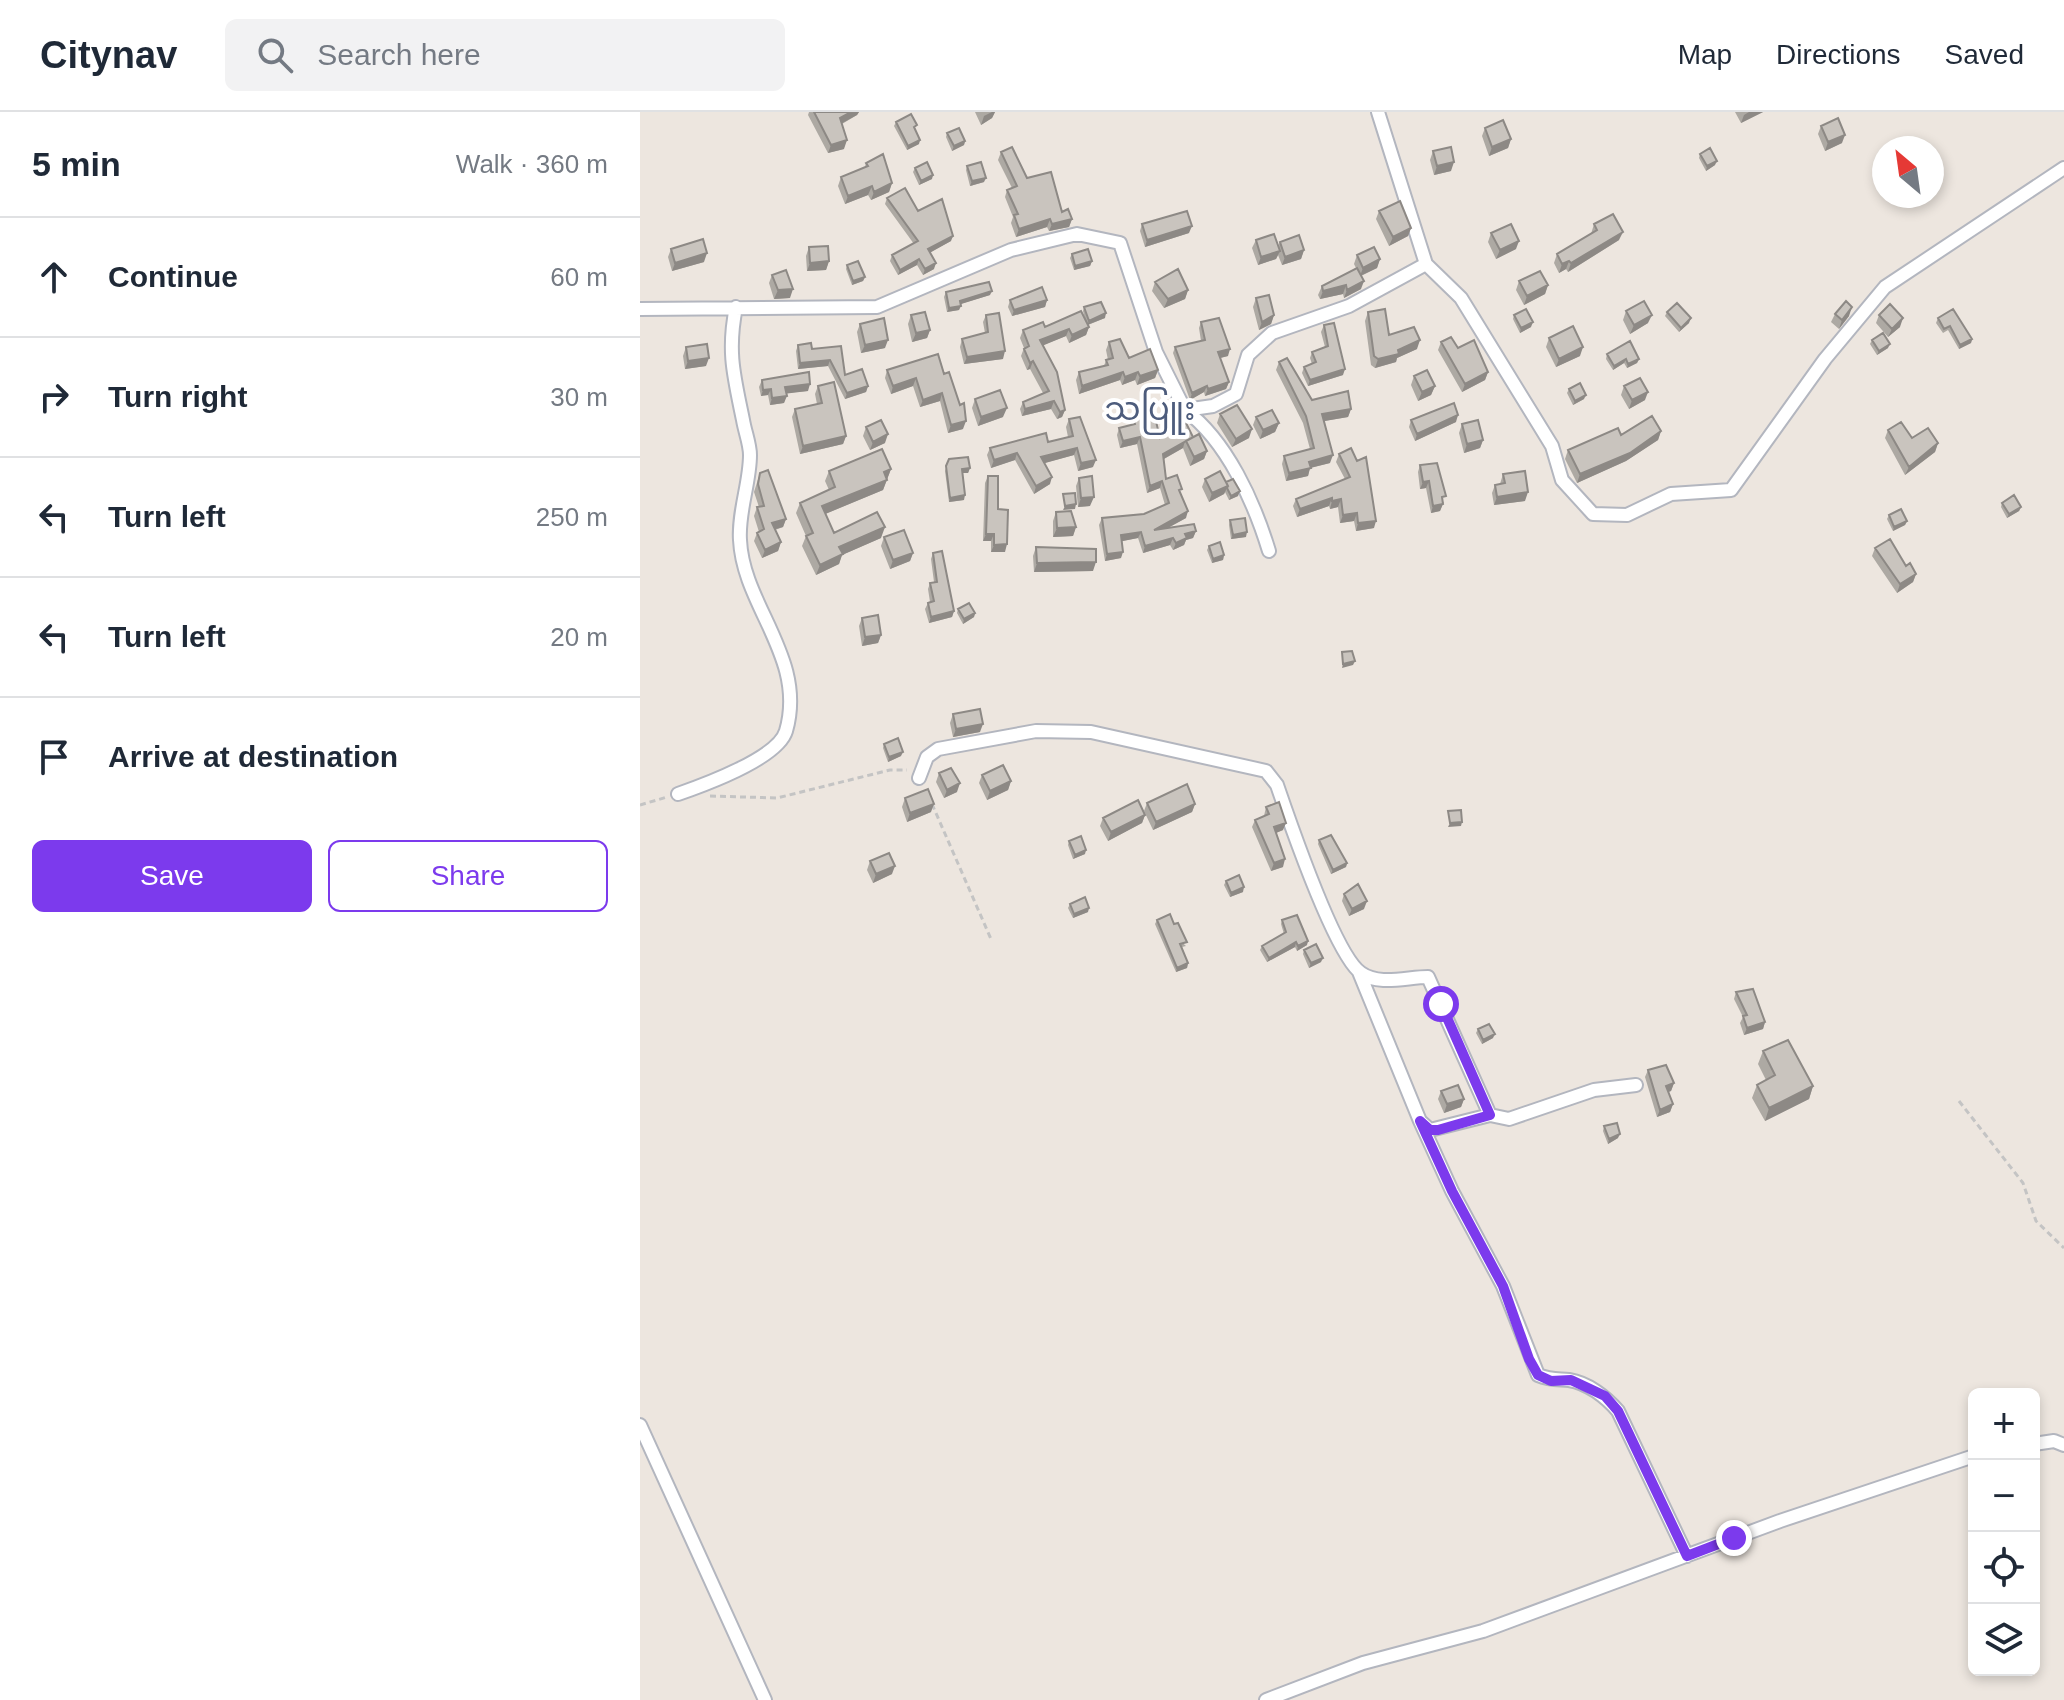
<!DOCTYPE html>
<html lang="en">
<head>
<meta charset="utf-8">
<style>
  body { margin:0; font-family:Arial,"Noto Sans Myanmar",sans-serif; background:#f2f2f3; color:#1f2937 }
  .controls { position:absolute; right:24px; bottom:24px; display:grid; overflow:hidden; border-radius:12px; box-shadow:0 4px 12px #0003 }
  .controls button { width:72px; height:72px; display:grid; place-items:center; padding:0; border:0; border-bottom:2px solid #e0e1e3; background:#fff; color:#1f2937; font:40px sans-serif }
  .compass { position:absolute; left:1232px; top:24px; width:72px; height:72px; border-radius:50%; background:#fff; box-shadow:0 4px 12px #0003; rotate:331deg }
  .stop { position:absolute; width:24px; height:24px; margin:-18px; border:6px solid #7c3aed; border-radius:50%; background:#fff }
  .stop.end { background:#7c3aed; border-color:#fff; box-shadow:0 2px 8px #0008 }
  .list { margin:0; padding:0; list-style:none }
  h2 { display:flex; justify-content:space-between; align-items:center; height:104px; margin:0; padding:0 32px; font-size:34px }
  h2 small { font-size:26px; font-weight:400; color:#747a83 }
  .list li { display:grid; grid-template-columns:52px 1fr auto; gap:24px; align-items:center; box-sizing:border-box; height:120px; padding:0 32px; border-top:2px solid #e0e1e3 }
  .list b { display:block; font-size:30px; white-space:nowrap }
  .list em { font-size:26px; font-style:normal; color:#747a83 }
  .actions { display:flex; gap:16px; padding:24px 32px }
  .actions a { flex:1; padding:18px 0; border:2px solid #7c3aed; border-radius:12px; text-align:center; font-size:28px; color:#7c3aed }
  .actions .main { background:#7c3aed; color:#fff }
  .icon { flex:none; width:44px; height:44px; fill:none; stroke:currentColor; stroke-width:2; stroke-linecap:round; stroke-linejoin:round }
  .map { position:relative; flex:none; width:1424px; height:1588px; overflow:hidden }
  header { display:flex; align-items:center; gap:48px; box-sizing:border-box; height:112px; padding:0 40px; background:#fff; border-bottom:2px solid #e0e1e3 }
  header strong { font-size:38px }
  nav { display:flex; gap:44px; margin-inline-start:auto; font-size:28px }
  .search { width:560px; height:72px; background:#f2f2f3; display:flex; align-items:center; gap:20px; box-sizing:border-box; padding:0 28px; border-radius:12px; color:#747a83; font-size:30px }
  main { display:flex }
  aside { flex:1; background:#fff }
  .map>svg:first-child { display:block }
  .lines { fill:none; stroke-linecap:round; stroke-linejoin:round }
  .street-casing { stroke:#b3b6bf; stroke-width:16 }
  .path { stroke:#c4c4c4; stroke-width:3; stroke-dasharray:6 4; stroke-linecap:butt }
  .street { stroke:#fff; stroke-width:12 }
  .wall { fill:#ada9a3 }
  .shaded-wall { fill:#8d8985 }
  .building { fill:#c9c4be; stroke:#8d8985; stroke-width:2 }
  .route { stroke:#7c3aed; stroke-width:10 }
  .labels { text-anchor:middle; stroke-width:8; stroke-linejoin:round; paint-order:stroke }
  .quarter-label { font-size:32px; fill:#4d5c7c; stroke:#fff }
</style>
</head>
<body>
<header>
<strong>Citynav</strong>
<div class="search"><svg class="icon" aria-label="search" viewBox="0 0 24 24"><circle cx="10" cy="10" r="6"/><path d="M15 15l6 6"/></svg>Search here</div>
<nav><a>Map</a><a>Directions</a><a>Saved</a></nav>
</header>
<main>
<aside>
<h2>5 min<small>Walk · 360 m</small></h2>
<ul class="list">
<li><svg class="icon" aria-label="ahead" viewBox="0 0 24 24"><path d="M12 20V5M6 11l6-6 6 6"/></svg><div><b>Continue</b></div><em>60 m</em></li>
<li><svg class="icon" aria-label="right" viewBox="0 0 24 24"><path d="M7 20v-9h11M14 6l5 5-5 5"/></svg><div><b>Turn right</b></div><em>30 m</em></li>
<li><svg class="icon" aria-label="left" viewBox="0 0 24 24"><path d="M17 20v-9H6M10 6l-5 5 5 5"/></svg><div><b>Turn left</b></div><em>250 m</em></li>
<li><svg class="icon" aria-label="left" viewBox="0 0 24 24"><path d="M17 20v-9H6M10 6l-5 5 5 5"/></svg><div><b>Turn left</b></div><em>20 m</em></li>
<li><svg class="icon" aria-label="arrive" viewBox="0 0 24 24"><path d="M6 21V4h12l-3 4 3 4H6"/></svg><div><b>Arrive at destination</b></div></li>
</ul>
<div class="actions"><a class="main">Save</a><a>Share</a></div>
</aside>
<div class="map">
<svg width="1424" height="1588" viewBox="0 0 1424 1588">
  <rect width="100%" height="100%" fill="#ede6df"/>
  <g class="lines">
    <defs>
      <path id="street" d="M738,0l48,152 35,34 91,148 10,34 31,34 34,1 44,-21 60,-4 94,-131 60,-72 179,-119
        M0,197l237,-2 134,-57 66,-16 43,9 36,109 29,58 28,-4 23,-12 12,-39 24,-22 77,-27 77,-42
        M545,298c42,31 69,92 84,141
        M279,666l8,-21 11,-8 98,-18 55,1 175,39 11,14c12,35 58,170 84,188 18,13 46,4 67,4l62,138
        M38,682c26,-9 100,-36 108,-63 21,-73 -43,-125 -46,-191 -2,-28 10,-57 10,-85 0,-11 -5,-23 -7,-35 -9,-44 -16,-68 -7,-113
        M719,860l61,149 10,9 60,-15 19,4 85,-29 42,-5
        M780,1009l32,70 51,95 35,89c12,5 19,4 31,5 19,3 37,17 49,31l69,145
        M0,1313l125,275
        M1394,1332l20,-3 10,4
        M626,1588l97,-37 120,-32 297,-110 194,-65"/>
    </defs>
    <use href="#street" class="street-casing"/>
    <path class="path" d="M70,684l67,2 113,-28h17
      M292,692l59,135
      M0,693l27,-8
      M1319,989l64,82 13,38 28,27"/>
    <use href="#street" class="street"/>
  </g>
  <path class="wall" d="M169,0h50l-2,3 -15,9 2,25 -16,4 -20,-38z
    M335,0h20l-3,6 -11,7z
    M1095,0h28l-22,11z
    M256,10l19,8 4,14 -12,6 -13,-24z
    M1181,14l21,17 -17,8 -7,-17z
    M845,16l26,11 -3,9 -19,8 -7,-20z
    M307,21l18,8 -1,4 -12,6 -6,-14z
    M793,39l18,20 -17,4 -4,-15z
    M361,40l61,60 10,7 -3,8 -20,4 -2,-4 -31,10 -5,-14 2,-6 -8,-20 2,-7 5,-2 -14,-28z
    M1060,42l15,11 -9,6 -7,-13z
    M226,51l26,20 -3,9 -18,8 -3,-5 -23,9 -7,-18 3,-9 24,-10z
    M327,54l17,16 -14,4 -4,-16z
    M275,56l17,11 -13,6 -6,-13z
    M247,86l31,13 33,30 -21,11 4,17 -11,6 -6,-10 -19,10 -8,-14 2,-6 22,-11 -29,-40z
    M739,99l32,17 -3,8 -19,10 -13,-27z
    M502,112l47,9 -44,14 -5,-16z
    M954,112l25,16 -51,32 -2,-3 -7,4 -5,-10 3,-9 34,-20z
    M851,121l25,16 -20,10 -8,-17z
    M616,128l22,6 2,-4 24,8 -3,9 -19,6 -4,-10 -2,4 -18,6 -6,-17z
    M169,135l20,14 -3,9 -19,1 -1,-15z
    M31,137l33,13 -32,9 -4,-14z
    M432,142l20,7 -2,5 -16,4 -4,-12z
    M717,143l23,4 -3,9 -16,8v13l-17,9 -1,-4 -23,5 -2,-4 4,-9 34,-18 -2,-4z
    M207,153l18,12 -2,4 -11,4 -6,-16z
    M132,163l18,23 -16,1 -5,-16z
    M879,169l29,4 -3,9 -21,11 -8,-15z
    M515,170l33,8 -3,9 -21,9 -12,-17z
    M306,180l44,3 -30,9 -1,6 -12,2 -3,-15z
    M616,186l18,17 -3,9 -12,6 -6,-23z
    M370,188h37l-2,7 -33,9 -4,-9z
    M444,195l21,11 -17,7 1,2 -3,8 -17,8 -3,-7 -23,9 22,65 -3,7 -5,2 -6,-10 -29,7 -2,-7 3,-7 20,-9 -13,-24 -3,1 -6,-14 3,-8 -4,-10 3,-8 22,-3 40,-8 -2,-8z
    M986,199l22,12 -18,11 -7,-14z
    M728,200l21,23 28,14 -20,9 -1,4 -21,6 -4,-3 -6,-44z
    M1027,200l22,11 -10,9 -14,-16z
    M1195,202l14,2 -10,13 -8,-7z
    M271,203l19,15 -3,8 -15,4 -4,-18z
    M346,203l17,44 -39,5 -4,-17 2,-8 23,-6 -2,-11z
    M874,203l17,12 -11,6 -7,-14z
    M1239,203l21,12 -12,10 -12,-14z
    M1298,206l34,21 -1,4 -12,6 -11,-19 -5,3 -7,-10z
    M561,210l27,34 -8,2 9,24 -3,7 -21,7 -1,-4 -14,8 -17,-47 2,-6 26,-6 -2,-13z
    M220,212l25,24 -24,5 -4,-21z
    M684,213l19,50 -35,11 -6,-13 2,-6 8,-3 -2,-6 2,-6 13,-5 -4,-15z
    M909,226l31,18 -24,11 -10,-20z
    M1232,228l16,8 -11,7 -7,-11z
    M469,230l20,16 29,12 -3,8 -18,7 -2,-5 -13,5 -2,-5 -41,14 -3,-14 3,-8 25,-6 2,-6h2l-2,-10z
    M801,230l17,6 30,24 -3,8 -23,12 -24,-42z
    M158,233l14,4 29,-3 4,29 23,11 -2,6 -21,7 -17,-33 -30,3 -2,-18z
    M46,235l20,19 -21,3 -2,-13z
    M298,242l25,75 -15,4 -8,-32 -20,6 -7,-21 -22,8 -6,-16 2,-8z
    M967,242l32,5 -2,4 -10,5 -3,-5 -11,7 -7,-11z
    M639,250l33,38 39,9 -3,8 -24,4 6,42 -20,5 -2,8 -22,5 -4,-17 2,-8 26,-7 -7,-26 -27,-53z
    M774,264l21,10 -4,9 -13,6 -7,-16z
    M122,268l46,11 -22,2 -2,10 -14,2 -2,-10 -7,1 -2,-9z
    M178,274l28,50 -3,8 -43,10 -8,-37 3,-8 22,-5 -2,-10z
    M984,274l21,14 -16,9 -8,-14z
    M929,277l15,10 -11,6 -6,-12z
    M335,287l28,18 -25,9 -6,-18z
    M493,302l27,24 33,-1 14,14 -3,8 -14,7 -7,-18 -19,11 2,20 14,14 6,25 -18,10 28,3 -3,7 -7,2 -2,5 -11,5 -3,-5 -27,8 -5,-15 -16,3 -1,17 -16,3 -6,-36 3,-7 42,-4 21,-9 -5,-17 -13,5 -10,-49 -17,4 -3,-13 2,-7 12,-3 -1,-4z
    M580,302l29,24 -17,9 -15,-24z
    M616,305l23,6 -4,9 -15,7 -7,-14z
    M429,307l24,48 -15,4 -4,-16 -30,8 6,21 -16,10 -19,-34 -24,8 -4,-13 3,-7 58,-6 20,-5 -2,-10z
    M771,308l45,2 -41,19 -6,-14z
    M822,312l21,16 -3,8 -16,5 -5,-20z
    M226,315l19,16 -15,7 -7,-14z
    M1248,318l24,8 26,5 -3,9 -30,23 -20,-37z
    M1021,319l-3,9 -32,21 -49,22 -12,-24 3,-9z
    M699,342l35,74 -18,3 -2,-10 -14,2 -2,-16 -8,2 -1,-3 -32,11 -4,-11 3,-7 49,-20 -9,-17z
    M309,347l21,9 -2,5h-6l2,27 -15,2 -4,-31z
    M780,353l24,38h-1l-3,8 -9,2 -5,-25 -6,1 -2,-17z
    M251,357l-8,21 -58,24 9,19 47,5 -39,17 -3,9 -23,11 -14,-29 4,-10 -10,-23 4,-10 29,-13 -4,-9 4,-10z
    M120,361l26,46 -3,8 -8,3 6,12 -3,9 -16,7 -8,-17 3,-8 2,-1 -5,-16 3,-9h2l-5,-15z
    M863,362l22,27 -31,4 -2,-12 3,-8 5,-1z
    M348,364l17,76h-14v-11h-8l2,-58z
    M439,366l11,28 -12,1 -2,-21z
    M565,367l21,3 12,14 -9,4 -4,-8 -1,2 -15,8 -7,-15z
    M1362,391l19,4 -2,4 -12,7 -6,-11z
    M416,400l20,15 -3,9 -20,1v-16z
    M1249,403l18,6 -2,4 -12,6 -6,-12z
    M590,408l16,17 -15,2 -2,-14z
    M244,425l29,16 -3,8 -20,8 -9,-23z
    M569,434l15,9 -1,5 -11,3 -5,-13z
    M396,435l57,24 -59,1 -1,-16z
    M1235,436l31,18 10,8 -3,8 -16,11 -25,-37z
    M293,441l21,58 -2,6 -23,6 -4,-14 3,-6 2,-1 -2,-13 2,-6 4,-1 -3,-23z
    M318,497l17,4 -1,4 -11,7 -6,-11z
    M222,506l19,17 -3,8 -16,3 -3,-20z
    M313,602l27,18 -27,5 -3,-14z
    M244,632l17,12 -13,6 -5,-14z
    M299,661l18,19 -13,6 -8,-16z
    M342,663l29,6 -3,9 -21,10 -8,-17z
    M265,686l26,14 -24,10 -5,-15z
    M507,691l48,1 -3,8 -39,18 -9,-19z
    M626,695l17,23 -7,3 7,34 -12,4 -19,-44 3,-7 9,-4z
    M505,703l-3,8 -34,18 -8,-15 3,-8z
    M679,728l28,23 -1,4 -15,7 -13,-30z
    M429,729l16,13 -12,5 -5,-14z
    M230,749l22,13 -19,9 -6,-13z
    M586,769l17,11 -13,5 -6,-12z
    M704,782l20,15 -15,7 -7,-15z
    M430,792l18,8 -15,6 -5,-10z
    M517,808l29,26 -4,1 6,16 -1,5 -11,4 -21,-48z
    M642,808l25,25 -10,6 -2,-4 -28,15 -7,-12 2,-4 22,-12 -3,-10z
    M664,838l17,12 -12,6 -6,-14z
    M1096,880l29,30 -2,7 -19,6 -4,-12 3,-6 -9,-18z
    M838,917l15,9 -11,6 -6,-11z
    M1123,939l50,35 -4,13 -44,22 -13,-23 5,-13 9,-5 -8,-16z
    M1008,958l26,13 -3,8 -3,1 5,12 -3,8 -13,5 -12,-40z
    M801,979l23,8 -3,8 -17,6 -6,-14z
    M964,1014l14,12 -10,6 -5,-13z"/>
  <path class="shaded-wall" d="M211,0h8l-2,3 -20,11 3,-8z
    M352,0h3l-3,6 -11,7 3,-9z
    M1109,0h14l-22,11 3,-8z
    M1205,23l-3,8 -17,8 3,-9z
    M871,27l-3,9 -19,8 3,-9z
    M207,28l-3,9 -16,4 3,-8z
    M280,28l-1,4 -12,6 1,-4z
    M325,29l-1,4 -12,6 2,-5z
    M1077,49l-2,4 -9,6 1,-5z
    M814,50l-3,9 -17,4 3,-9z
    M293,63l-1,4 -13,6 2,-4z
    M346,66l-2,4 -14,4 2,-5z
    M252,71l-3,9 -18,8 3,-8z
    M232,74l-4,9 -23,9 3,-8z
    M410,107l-3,8 -31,10 3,-8z
    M432,107l-3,8 -20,4 3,-7z
    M552,114l-3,7 -44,14 2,-7z
    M771,116l-3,8 -19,10 4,-9z
    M983,120l-4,8 -51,32 3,-9z
    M313,124l-2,5 -25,14 2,-6z
    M879,129l-3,8 -20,10 4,-9z
    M664,138l-3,9 -19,6 3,-8z
    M640,139l-4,8 -18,6 3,-8z
    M67,141l-3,9 -32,9 3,-8z
    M279,147l-2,6 -19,10 2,-5z
    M740,147l-3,9 -17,8 3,-8z
    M189,149l-3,9 -19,1 3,-8z
    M452,149l-2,5 -16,4 1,-4z
    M929,149l-3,8 -7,4 3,-9z
    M296,151l-2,6 -11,6 2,-6z
    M225,165l-2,4 -11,4 1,-4z
    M724,169l-3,8 -17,9 3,-8z
    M706,173l-3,9 -23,5 3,-8z
    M908,173l-3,9 -21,11 3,-9z
    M153,177l-3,9 -16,1 4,-9z
    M548,178l-3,9 -21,9 4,-9z
    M352,179l-2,4 -32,10 2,-4z
    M407,188l-2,7 -33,9 2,-6z
    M321,194l-2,4 -12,2 2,-4z
    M1212,195l-3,9 -10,13 3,-9z
    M466,201l-1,5 -18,7 2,-4z
    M634,203l-3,9 -12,6 3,-8z
    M1012,203l-4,8 -18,11 4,-9z
    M1051,206l-2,5 -10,9 2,-4z
    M1263,206l-3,9 -12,10 4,-8z
    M893,210l-2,5 -11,6 1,-5z
    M449,215l-3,8 -17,8 3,-8z
    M429,217l-3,7 -29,12 3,-8z
    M290,218l-3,8 -15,4 4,-9z
    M1332,227l-1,4 -12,6 1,-4z
    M248,228l-3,8 -24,5 4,-8z
    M780,228l-3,9 -20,9 -1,4 -21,6 3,-9z
    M1250,232l-2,4 -11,7 2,-4z
    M943,235l-3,9 -24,11 3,-8z
    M590,237l-2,7 -12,3 2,-7z
    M365,239l-2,8 -39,5 3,-7z
    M69,246l-3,8 -21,3 3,-8z
    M986,247l-2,4 -11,7 1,-4z
    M999,247l-2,4 -10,5 1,-4z
    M190,248l-2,6 -30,3 2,-6z
    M393,249l-3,8 -3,1 3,-7z
    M705,257l-2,6 -35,11 2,-6z
    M518,258l-3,8 -18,7 3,-9z
    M483,260l-3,8 -41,14 3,-8z
    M498,260l-3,8 -13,5 3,-8z
    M848,260l-3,8 -23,12 3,-8z
    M276,266l-3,8 -22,8 2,-8z
    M589,270l-3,7 -21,7 3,-7z
    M170,272l-2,7 -25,3 2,-7z
    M228,274l-2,6 -21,7 2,-6z
    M567,274l-3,6 -14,8 2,-7z
    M795,274l-4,9 -13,6 4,-9z
    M131,277l-3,6 -7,1 2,-6z
    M1008,280l-3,8 -16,9 3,-9z
    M302,281l-2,8 -20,6 3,-7z
    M946,283l-2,4 -11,6 2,-4z
    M147,284l-3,7 -14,2 2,-7z
    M414,289l-3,8 -29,7 3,-7z
    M367,296l-4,9 -25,9 3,-9z
    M711,297l-3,8 -29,5 3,-8z
    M425,298l-3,7 -5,2 3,-7z
    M818,303l-2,7 -41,19 2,-7z
    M326,309l-3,8 -15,4 3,-8z
    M639,311l-4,9 -15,7 3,-9z
    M612,317l-3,9 -17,9 4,-8z
    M1021,319l-3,9 -32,21 -49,22 3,-9z
    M248,322l-3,9 -15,7 3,-8z
    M206,324l-3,8 -43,10 3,-8z
    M500,325l-3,7 -17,4 3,-7z
    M843,328l-3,8 -16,5 3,-9z
    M545,329l-2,7 -23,13 3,-7z
    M1298,331l-3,9 -30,23 4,-8z
    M437,336l-3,7 -36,10 3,-8z
    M567,339l-3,8 -14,7 4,-9z
    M377,341l-2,7 -24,8 3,-8z
    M693,343l-3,8 -20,5 -2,8 -22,5 3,-8 20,-11z
    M456,348l-3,7 -15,4 3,-8z
    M330,356l-2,5h-8l2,-4z
    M251,357l-8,21 -65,27 4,-11z
    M412,365l-2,7 -16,10 2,-8z
    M522,369l-2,7 -13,5 3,-7z
    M789,369l-3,7 -6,1 3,-7z
    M588,374l-4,8 -15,8 3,-9z
    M600,379l-2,5 -9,4 2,-4z
    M888,380l-3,9 -31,4 3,-8z
    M325,383l-1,5 -15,2 1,-4z
    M454,385l-4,9 -12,1 3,-9z
    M692,386l-3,8 -32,11 3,-8z
    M701,387l-3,8 -8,2 2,-8z
    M436,392l-1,5 -12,1 2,-4z
    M803,392l-3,7 -9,2 2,-7z
    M1381,395l-2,4 -12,7 2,-4z
    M548,399l-2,7 -35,19 3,-7z
    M717,401l-3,8 -14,2 3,-8z
    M146,407l-3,8 -14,4 3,-8z
    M736,409l-2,7 -18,3 2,-8z
    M1267,409l-2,4 -12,6 1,-4z
    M245,415l-4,11 -39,17 -3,9 -23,11 4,-10 19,-18z
    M436,415l-3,9 -20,1 4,-9z
    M556,419l-3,7 -7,2 -2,5 -11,5 3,-7 9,-9z
    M501,420l-3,6 -20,4 3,-7z
    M607,420l-1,5 -15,2 2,-4z
    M346,422h8l-3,7h-8z
    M533,426l-3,7 -27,8 2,-7z
    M141,430l-3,9 -16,7 3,-8z
    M367,432l-2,8h-14l3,-7z
    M483,440l-2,6 -16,3 2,-7z
    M273,441l-3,8 -20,8 3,-9z
    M584,443l-1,5 -11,3 1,-4z
    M456,450l-3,9 -59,1 3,-9z
    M1276,462l-3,8 -16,11 3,-9z
    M314,499l-2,6 -23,6 2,-6z
    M335,501l-1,4 -11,7 1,-5z
    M241,523l-3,8 -16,3 3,-9z
    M715,549l-2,4 -11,3 1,-4z
    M343,612l-3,8 -27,5 3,-8z
    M263,640l-2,4 -13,6 1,-5z
    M371,669l-3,9 -21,10 3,-9z
    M320,671l-3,9 -13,6 3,-8z
    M294,692l-3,8 -24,10 3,-9z
    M555,692l-3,8 -39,18 3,-8z
    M505,703l-3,8 -34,18 3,-9z
    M822,710l-1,4 -13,1 2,-4z
    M646,711l-3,7 -12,5 3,-8z
    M446,738l-1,4 -12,5 2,-4z
    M645,747l-2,8 -12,4 3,-8z
    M707,751l-1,4 -15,7 2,-4z
    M255,754l-3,8 -19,9 3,-9z
    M604,775l-1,5 -13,5 1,-4z
    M727,789l-3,8 -15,7 3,-7z
    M449,796l-1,4 -15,6 1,-4z
    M668,829l-1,4 -10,6 1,-5z
    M656,830l-1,5 -28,15 2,-4z
    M683,846l-2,4 -12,6 2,-5z
    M548,851l-1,5 -11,4 1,-4z
    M1125,910l-2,7 -19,6 3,-7z
    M855,922l-2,4 -11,6 1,-4z
    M1034,971l-3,8 -8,3 3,-8z
    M1173,974l-4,13 -44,22 4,-13z
    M824,987l-3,8 -17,6 3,-9z
    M1033,992l-3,8 -13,5 3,-7z
    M980,1022l-2,4 -10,6 1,-5z"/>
  <path class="building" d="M174,0h37l-11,6 7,22 -16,5z
    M271,2l6,11 -3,2 6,13 -12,6 -12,-24z
    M1198,6l7,17 -17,7 -7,-16z
    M863,8l8,19 -19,8 -7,-19z
    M319,16l6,13 -11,5 -7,-13z
    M372,35l15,31 24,-6 11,40 6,-3 4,10 -20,5 -2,-5 -31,10 -5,-14 4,-1 -11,-24 10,-4 -16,-34z
    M811,35l3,15 -17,4 -4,-15z
    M1070,36l7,13 -10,5 -7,-12z
    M243,42l9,29 -18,9 -2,-6 -24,10 -7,-19 27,-11 -2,-3z
    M287,50l6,13 -12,6 -6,-13z
    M341,50l5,16 -14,3 -5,-15z
    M265,76l13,23 24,-12 11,37 -25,13 8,14 -11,6 -6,-10 -19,11 -8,-15 26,-14 -31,-43z
    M760,89l11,27 -18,9 -14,-26z
    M547,99l5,15 -45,14 -5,-16z
    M973,102l10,18 -52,31 -2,-2 -7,3 -5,-10 40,-24 -3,-6z
    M871,112l8,17 -19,9 -9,-17z
    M634,122l6,17 -19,6 -5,-17z
    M659,123l5,15 -19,7 -5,-15z
    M63,127l4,14 -32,10 -4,-14z
    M188,134l1,15 -19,2 -1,-16z
    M734,135l6,12 -17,9 -6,-13z
    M448,137l4,12 -17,5 -3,-12z
    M218,149l7,16 -12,4 -6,-16z
    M717,156l7,13 -17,9 -1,-5 -23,6 -1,-5z
    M538,157l10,21 -20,9 -13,-17z
    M146,158l7,19 -15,1 -6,-15z
    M900,159l8,14 -21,11 -8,-15z
    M349,170l3,9 -32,10 1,5 -12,2 -3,-16z
    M402,175l5,13 -33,10 -4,-10z
    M629,183l5,20 -12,7 -6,-24z
    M1004,189l8,14 -18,10 -8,-14z
    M1206,189l6,6 -10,13 -7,-6z
    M461,190l5,11 -17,8 -5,-14z
    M1037,191l14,15 -10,10 -14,-16z
    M1250,192l13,14 -11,11 -13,-14z
    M745,197l4,26 25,-8 6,13 -22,10 1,4 -21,5 -4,-3 -6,-44z
    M886,197l7,13 -12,6 -7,-13z
    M1313,197l19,30 -12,6 -10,-19 -6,3 -6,-11z
    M441,199l8,16 -17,8 -3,-6 -29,11 17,32 8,38 -5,2 -6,-11 -29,8 -2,-7 26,-11 -16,-30 -3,2 -6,-14 5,-3 -6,-16 20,-8 2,5z
    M285,200l5,18 -14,3 -5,-18z
    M359,201l6,38 -38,6 -5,-18 26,-7 -2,-17z
    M244,206l4,22 -23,5 -5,-21z
    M579,206l11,31 -12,3 11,30 -21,7 -1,-3 -15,7 -17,-46 30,-7 -4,-18z
    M694,211l11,46 -35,11 -6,-13 12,-5 -4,-10 16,-6 -4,-21z
    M933,214l10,21 -24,12 -10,-21z
    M1243,221l7,11 -11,7 -7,-11z
    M811,225l7,11 16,-8 14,32 -23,12 -24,-42z
    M480,227l9,19 21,-9 8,21 -18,6 -2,-4 -13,5 -2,-5 -41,14 -3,-14 29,-7 -2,-5 7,-2 -4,-16z
    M990,229l9,18 -11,5 -2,-5 -12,7 -7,-12z
    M171,231l1,6 29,-3 4,29 17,-6 6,17 -21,7 -17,-33 -30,3 -2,-18z
    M67,232l2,14 -21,3 -2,-14z
    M298,242l6,20 5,-2 11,33 4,-2 2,18 -15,4 -9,-32 -19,7 -7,-22 -23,8 -6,-16z
    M647,246l25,42 36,-9 3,18 -29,5 11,41 -24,7 2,6 -22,5 -5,-17 30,-8 -8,-32 -27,-54z
    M787,258l8,16 -13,6 -8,-16z
    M169,260l1,12 -25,3 2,9 -15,2 -1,-9 -8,1 -1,-10z
    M1000,266l8,14 -16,8 -8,-14z
    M194,270l12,54 -43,10 -8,-37 27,-6 -4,-17z
    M940,271l6,12 -11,6 -6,-12z
    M360,278l7,18 -26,9 -6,-18z
    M814,291l4,12 -41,19 -6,-14z
    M597,293l15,24 -16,10 -16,-25z
    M513,297l7,29 26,-15 7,14 -30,17 3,25 11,-4 5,14 -3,1 9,21 -34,19 40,-6 2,7 -11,3 2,4 -11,5 -3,-5 -28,8 -4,-14 -20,3 2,17 -16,2 -5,-36 42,-4 25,-11 -7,-22 -12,5 -10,-49 -17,4 -4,-13 16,-4 -2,-10z
    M632,298l7,13 -16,7 -7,-13z
    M1012,304l9,15 -31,22 -50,21 -12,-24 50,-22 3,7z
    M440,305l16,43 -15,3 -4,-15 -36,9 11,20 -16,9 -19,-33 -23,7 -4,-12 56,-15 2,9 25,-6 -4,-17z
    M241,308l7,14 -15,8 -7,-15z
    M838,308l5,20 -16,4 -5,-20z
    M1261,310l11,16 16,-10 10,15 -29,24 -21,-37z
    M559,322l8,17 -13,6 -8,-16z
    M711,336l6,13 9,-4 10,64 -18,2 -1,-10 -14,2 -2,-16 -9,2v-3l-32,11 -4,-10 54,-22 -11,-23z
    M242,337l9,20 -7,3 3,8 -65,26 12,27 43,-21 8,15 -46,20 4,7 -23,11 -14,-29 7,-3 -13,-30 35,-16 -6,-16z
    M328,345l2,11 -8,1 3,26 -15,3 -4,-32 3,-7z
    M797,351l9,33 -4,1 1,7 -10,2 -4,-25 -6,1 -3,-17z
    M128,358l18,49 -14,4 9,19 -16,8 -8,-17 7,-4 -7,-22 7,-1 -6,-22 2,-11z
    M580,359l8,15 -16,7 -7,-14z
    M885,359l3,21 -31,5 -2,-12 10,-2 -2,-9z
    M348,364h10v33l10,1 -1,34 -13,1v-11h-8z
    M452,364l2,21 -13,1 -2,-20z
    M593,367l7,12 -9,5 -4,-8 1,-2 -2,-4z
    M435,381l1,11 -11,2 -2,-12z
    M1374,383l7,12 -12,7 -7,-11z
    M1261,397l6,12 -13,6 -5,-12z
    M431,399l5,16 -19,1 -1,-16z
    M605,406l2,14 -14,3 -3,-15z
    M264,418l9,23 -20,7 -9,-23z
    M1250,427l16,27 4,-3 6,11 -16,10 -25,-36z
    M580,430l4,13 -11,4 -4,-13z
    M396,435l60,2v13l-59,1z
    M302,439l12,60 -23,6 -3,-14 6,-2 -4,-18 7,-1 -4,-29z
    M329,491l6,10 -11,6 -6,-10z
    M238,503l3,20 -16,2 -3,-19z
    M712,539l3,10 -12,3 -1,-12z
    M340,597l3,15 -27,5 -3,-15z
    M258,626l5,14 -14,5 -5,-13z
    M363,653l8,16 -21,10 -8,-16z
    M311,656l9,15 -13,7 -8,-17z
    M547,672l8,20 -39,18 -9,-19z
    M288,677l6,15 -24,9 -5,-15z
    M498,688l7,15 -34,17 -8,-14z
    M639,690l7,21 -12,4 11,32 -11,4 -19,-43 14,-6 -3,-7z
    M821,698l1,12 -12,1 -2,-12z
    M691,723l16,28 -14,7 -14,-30z
    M441,724l5,14 -11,5 -6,-14z
    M249,741l6,13 -19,8 -6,-13z
    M599,763l5,12 -13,6 -5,-12z
    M718,772l9,17 -15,8 -8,-15z
    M445,785l4,11 -15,6 -4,-10z
    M530,802l4,10 4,-1 9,19 -7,2 8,19 -11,5 -20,-48z
    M657,803l11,26 -10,5 -2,-4 -27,16 -7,-12 24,-14 -4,-12z
    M676,832l7,14 -12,5 -7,-13z
    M1113,877l12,33 -18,6 -4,-12 4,-1 -11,-23z
    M849,912l6,10 -12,6 -5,-11z
    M1148,928l25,46 -44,22 -12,-23 18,-10 -12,-24z
    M1026,953l8,18 -8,3 7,18 -13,6 -12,-40z
    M818,973l6,14 -17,5 -6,-13z
    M977,1011l3,11 -11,5 -5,-13z"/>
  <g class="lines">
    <path class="route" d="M801,892l49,111 -52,15h-8l-10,-9 32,70 51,95 26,73 9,16 13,6 20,-1 34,16 13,15 69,145 47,-18"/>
  </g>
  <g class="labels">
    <g class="quarter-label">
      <text x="510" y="308">သပြူး</text>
    </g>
  </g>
</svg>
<div class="controls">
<button>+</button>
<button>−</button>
<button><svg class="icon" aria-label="locate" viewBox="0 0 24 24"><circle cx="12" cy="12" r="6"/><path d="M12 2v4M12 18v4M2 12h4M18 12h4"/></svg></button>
<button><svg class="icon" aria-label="layers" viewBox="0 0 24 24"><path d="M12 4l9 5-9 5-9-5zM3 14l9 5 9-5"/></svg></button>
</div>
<svg class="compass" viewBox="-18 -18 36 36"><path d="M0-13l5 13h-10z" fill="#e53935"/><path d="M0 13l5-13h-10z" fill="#747a83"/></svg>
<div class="stop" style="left:801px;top:892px"></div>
<div class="stop end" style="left:1094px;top:1426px"></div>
</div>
</main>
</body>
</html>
